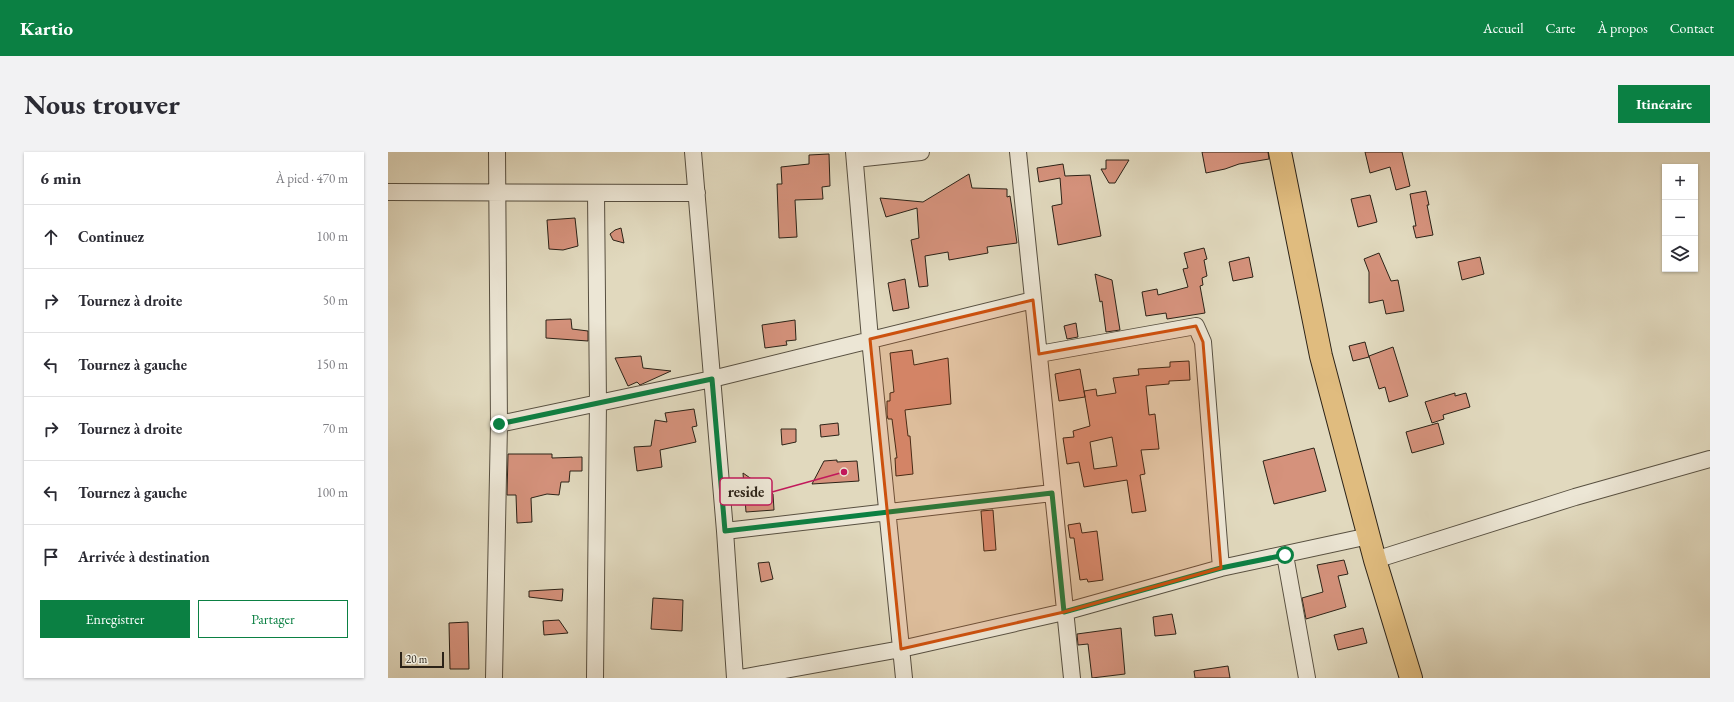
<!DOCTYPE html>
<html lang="fr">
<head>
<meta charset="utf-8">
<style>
  body { margin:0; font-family:"EB Garamond",serif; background:#f2f2f3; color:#2b2b33 }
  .controls { position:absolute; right:12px; top:12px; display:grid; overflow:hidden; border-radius:0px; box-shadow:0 1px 3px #0004 }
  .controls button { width:36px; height:36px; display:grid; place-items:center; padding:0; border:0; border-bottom:1px solid #e1e1e2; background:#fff; color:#2b2b33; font:20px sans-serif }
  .scale { position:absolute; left:12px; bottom:10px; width:44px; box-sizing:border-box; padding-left:4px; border:2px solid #2b2217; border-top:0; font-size:11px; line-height:14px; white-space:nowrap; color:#2b2217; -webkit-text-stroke:3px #ece6d5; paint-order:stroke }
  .stop { position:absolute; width:12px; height:12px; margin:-9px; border:3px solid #0b8043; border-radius:50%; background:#fff }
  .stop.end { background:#0b8043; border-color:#fff; box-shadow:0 1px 4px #0008 }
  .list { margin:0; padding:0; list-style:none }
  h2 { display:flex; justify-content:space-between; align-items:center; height:52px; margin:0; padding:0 16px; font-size:17px }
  h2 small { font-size:13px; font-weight:400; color:#7c7c81 }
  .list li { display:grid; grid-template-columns:26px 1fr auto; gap:12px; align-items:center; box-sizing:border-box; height:64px; padding:0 16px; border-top:1px solid #e1e1e2 }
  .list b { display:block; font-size:15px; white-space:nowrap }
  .list em { font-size:13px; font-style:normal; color:#7c7c81 }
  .actions { display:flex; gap:8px; padding:12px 16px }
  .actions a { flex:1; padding:9px 0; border:1px solid #0b8043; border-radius:0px; text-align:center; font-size:14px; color:#0b8043 }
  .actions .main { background:#0b8043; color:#fff }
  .icon { flex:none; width:22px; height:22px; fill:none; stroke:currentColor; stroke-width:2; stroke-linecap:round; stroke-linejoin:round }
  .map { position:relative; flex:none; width:1322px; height:526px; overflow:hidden; border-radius:0px }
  header { display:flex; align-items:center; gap:24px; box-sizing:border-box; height:56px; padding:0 20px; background:#0b8043; color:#fff }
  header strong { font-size:19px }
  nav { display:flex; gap:22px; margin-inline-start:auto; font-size:14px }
  .intro { display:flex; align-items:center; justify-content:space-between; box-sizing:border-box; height:96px; padding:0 24px }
  h1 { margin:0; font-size:28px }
  .button { padding:10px 18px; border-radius:0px; background:#0b8043; color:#fff; font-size:14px; font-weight:700 }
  main { display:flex; gap:24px; padding:0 24px }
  aside { flex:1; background:#fff; border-radius:0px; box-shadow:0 1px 3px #0004 }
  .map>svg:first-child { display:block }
  .building { fill:#d5927c; stroke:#2b2217; fill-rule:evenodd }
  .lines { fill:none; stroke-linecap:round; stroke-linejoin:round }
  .minor-casing { stroke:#585041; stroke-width:18 }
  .highway-casing { stroke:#2b2217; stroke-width:24 }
  .minor { stroke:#ece6d5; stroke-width:16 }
  .highway { stroke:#e0bc7f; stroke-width:22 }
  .route { stroke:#0b8043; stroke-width:5 }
  .marked { fill:#cc510e; fill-opacity:0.2; stroke:#cc510e; stroke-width:3; stroke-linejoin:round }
  .leader { fill:none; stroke:#c2185b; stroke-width:1.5 }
  .callout-dot { fill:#c2185b; stroke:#ece6d5; stroke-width:1.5 }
  .callout { fill:#ece6d5; stroke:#c2185b; stroke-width:1.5 }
  .callout-label { font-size:15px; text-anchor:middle; font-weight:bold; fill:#2b2217 }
</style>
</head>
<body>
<header>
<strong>Kartio</strong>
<nav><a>Accueil</a><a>Carte</a><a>À propos</a><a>Contact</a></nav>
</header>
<div class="intro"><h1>Nous trouver</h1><a class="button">Itinéraire</a></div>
<main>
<aside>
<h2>6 min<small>À pied · 470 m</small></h2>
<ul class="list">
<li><svg class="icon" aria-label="ahead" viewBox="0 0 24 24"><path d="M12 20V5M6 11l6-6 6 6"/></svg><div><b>Continuez</b></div><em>100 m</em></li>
<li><svg class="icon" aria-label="right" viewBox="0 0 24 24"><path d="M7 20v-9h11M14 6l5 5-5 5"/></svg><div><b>Tournez à droite</b></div><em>50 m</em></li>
<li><svg class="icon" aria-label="left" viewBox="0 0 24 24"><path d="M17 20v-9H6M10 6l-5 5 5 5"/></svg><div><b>Tournez à gauche</b></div><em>150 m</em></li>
<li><svg class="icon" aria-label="right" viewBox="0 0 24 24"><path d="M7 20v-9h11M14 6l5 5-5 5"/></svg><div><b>Tournez à droite</b></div><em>70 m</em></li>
<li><svg class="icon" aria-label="left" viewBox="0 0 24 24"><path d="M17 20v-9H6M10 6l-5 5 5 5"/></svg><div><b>Tournez à gauche</b></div><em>100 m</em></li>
<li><svg class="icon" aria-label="arrive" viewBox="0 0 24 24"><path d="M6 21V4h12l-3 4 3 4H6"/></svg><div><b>Arrivée à destination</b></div></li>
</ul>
<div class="actions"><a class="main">Enregistrer</a><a>Partager</a></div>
</aside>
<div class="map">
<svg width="1322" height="526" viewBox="0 0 1322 526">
  <rect width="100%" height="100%" fill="#e1d9be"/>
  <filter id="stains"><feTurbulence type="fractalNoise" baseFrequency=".005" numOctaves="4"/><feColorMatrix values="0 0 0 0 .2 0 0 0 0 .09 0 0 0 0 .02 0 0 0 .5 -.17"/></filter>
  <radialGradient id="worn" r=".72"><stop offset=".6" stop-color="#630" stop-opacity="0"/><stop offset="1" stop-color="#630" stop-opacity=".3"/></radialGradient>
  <path class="building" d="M814,0h66l1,7 -30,5 -14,5 -19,4z
    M977,0h37l8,34 -14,4 -6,-23 -20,6z
    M441,2l1,32 -8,1 1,12 -28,1 2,37 -18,1 -2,-54h5l-1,-17 28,-3v-9z
    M718,8h23l-14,23h-6l-8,-14h5z
    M675,12l2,12 25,-1 11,61 -43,9 -6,-39 10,-2 -2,-26 -21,4 -2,-14z
    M581,22l3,14 35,1v8l3,-1 4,26 3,21 -30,4 1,6 -39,7 -1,-8 -23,4 3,30 -9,1 -8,-47 8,-2 -2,-30 -31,9 -6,-19 43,4z
    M1038,39l3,14h-2l6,30 -17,3 -3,-12h3l-6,-32z
    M982,43l7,27 -19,5 -7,-28z
    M187,66l3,28 -15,4 -14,-1 -2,-29z
    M233,76l3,15 -11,-3 -3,-6 5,-4z
    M816,96l3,11 -3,1 3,16 -5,2 1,7 -3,1 5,27 -38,6 -1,-6 -20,3 -4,-24 15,-3 1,6 30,-8 -5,-18 5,-1 -4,-15z
    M991,101l12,28 7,-1 6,31 -18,3 -3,-14 -14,3v-31l-5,-13z
    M861,105l4,20 -20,4 -4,-19z
    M1092,105l4,17 -22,6 -4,-18z
    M707,122l17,6 8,50 -14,2 -4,-31 -2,1z
    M517,127l4,29 -16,3 -5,-28z
    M183,167l1,10 16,2v10l-42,-3v-18z
    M407,168l1,20 -10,1 1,4 -22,3 -3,-23z
    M688,171l2,14 -11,2 -3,-13z
    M977,190l4,15 -16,4 -4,-15z
    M1005,195l15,49 -19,6 -4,-15 -6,2 -10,-33z
    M524,198l2,15 34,-7 3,46 -46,6 3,26h2l3,38 -17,2 -1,-18h2l-5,-39h-4l-1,-4v-14h3v-8l4,-1 -4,-39z
    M253,204l2,12 28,3 -31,14 -3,-3 -9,4 -13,-28z
    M801,209l1,19 -21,1v3l-23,2 3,29 6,-1 4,35 -18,1 4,24 -5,1 6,36 -14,2 -5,-33 -43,7 -5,-25 -12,2 -4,-26 11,-1 -1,-6 17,-5 -6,-35 12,-2 1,7 19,-3 -3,-15 26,-3 -1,-6 32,-2v-5zM724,285l5,29 -23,3 -4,-27z
    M692,217l5,28 -26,4 -4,-27z
    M1067,241v3l11,-3 4,14 -27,8 1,4 -12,4 -7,-21z
    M306,257l3,17 -5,1 4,15 -36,8 2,17 -25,4 -3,-24 17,-1 4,-26 12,2 -2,-9z
    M450,271l1,12 -18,2 -1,-12z
    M1050,271l6,21 -32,9 -6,-21z
    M393,277h15v13l-14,3z
    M926,296l12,43 -52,13 -11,-43z
    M120,302h44v4l30,-1v14h-12l-1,11h-8l-2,13 -12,-1 -16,4 1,24 -15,1 -1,-28h-9z
    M449,308v2l20,-1 2,20 -47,3 12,-23z
    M355,321l30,21 1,16 -28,2z
    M605,358l3,40 -12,1 -3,-40z
    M692,371l2,10 15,-2 6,49 -15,2 -1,-3 -7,1 -6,-42h-4l-2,-13z
    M956,408l4,14 -10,2 8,31 -40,12 -4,-21 21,-6 -6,-27z
    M381,410l4,17 -12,3 -3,-19z
    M175,437l-1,12 -33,-4v-6z
    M265,446l30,2 -1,31 -31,-2z
    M784,462l4,20 -21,2 -2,-19z
    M171,468l9,13 -24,2 -1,-14z
    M80,470l1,47h-19l-1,-46z
    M733,476l4,46 -33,4 -4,-34 -10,1 -1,-11z
    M975,476l4,15 -29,7 -4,-15z
    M840,514l2,12h-35l-1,-7z"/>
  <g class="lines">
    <defs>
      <path id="minor" d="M305,0l32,379 10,147
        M466,0l16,187 34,339
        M630,0l54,526
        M467,7l66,-7
        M0,40l309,1
        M651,202l157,-28 7,16 18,226
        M111,272l213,-45 321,-79
        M337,379l327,-38
        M897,403l22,123
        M987,408l200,-63 135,-38
        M106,526l5,-254 -2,-272
        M207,526l3,-275 -2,-210
        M352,526l161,-29 163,-37 157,-44 148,-32"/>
      <path id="highway" d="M892,0l41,204 54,204 36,118"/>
    </defs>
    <use href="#minor" class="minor-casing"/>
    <use href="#highway" class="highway-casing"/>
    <use href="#minor" class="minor"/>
    <use href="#highway" class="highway"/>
  </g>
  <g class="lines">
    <path class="route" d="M111,272l213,-45 13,152 327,-38 12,119 157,-44 64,-13"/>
  </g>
  <path class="marked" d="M645,148l6,54 157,-28 7,16 18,226 -157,44 -163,37 -31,-310z"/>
  <path class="leader" d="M456 320L384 340"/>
  <circle class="callout-dot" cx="456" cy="320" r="4"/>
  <rect class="callout" x="332" y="326" width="52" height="27" rx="4"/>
  <g class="callout-label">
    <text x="358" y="345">reside</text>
  </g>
  <rect width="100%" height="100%" filter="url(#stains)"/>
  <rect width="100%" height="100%" fill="url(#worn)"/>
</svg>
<div class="controls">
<button>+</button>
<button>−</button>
<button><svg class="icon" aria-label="layers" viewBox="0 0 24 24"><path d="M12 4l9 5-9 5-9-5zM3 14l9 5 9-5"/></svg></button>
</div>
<div class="scale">20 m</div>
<div class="stop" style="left:897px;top:403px"></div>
<div class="stop end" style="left:111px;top:272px"></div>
</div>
</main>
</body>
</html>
